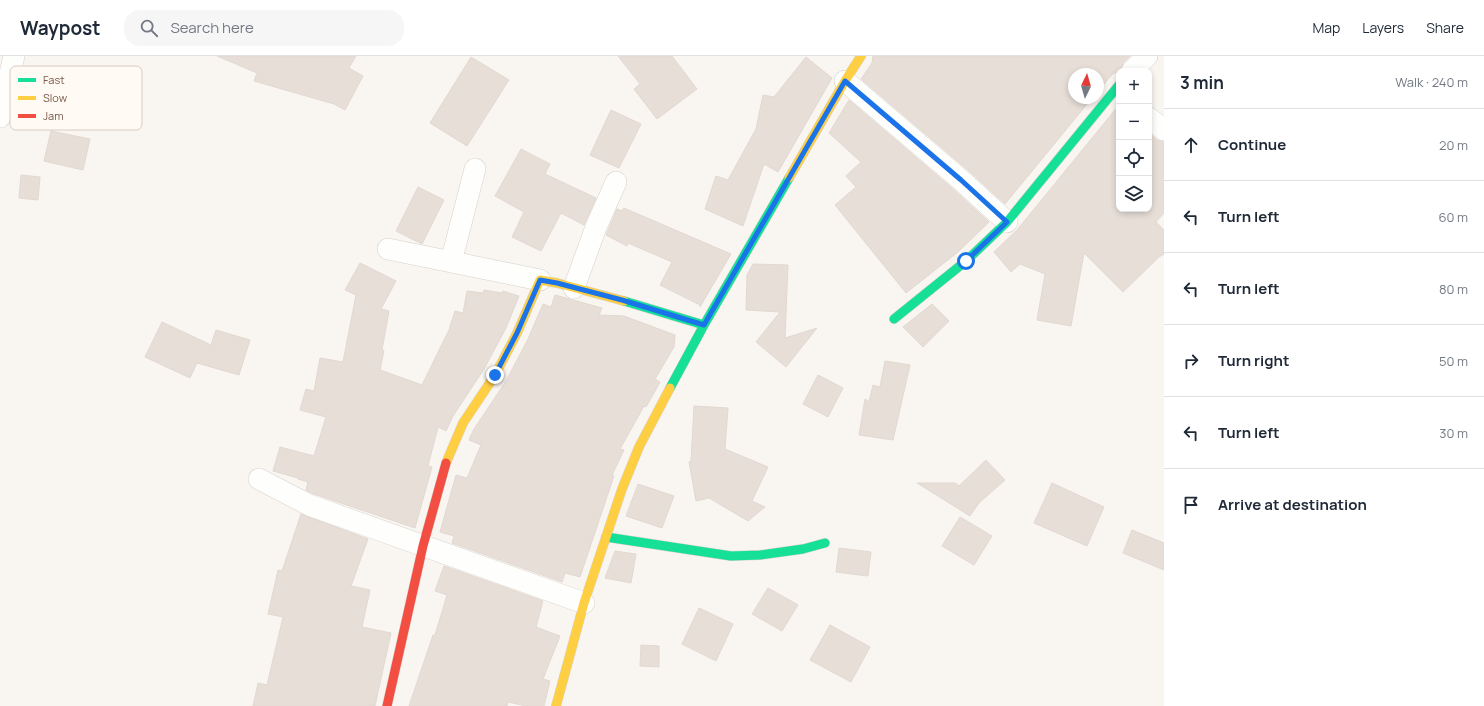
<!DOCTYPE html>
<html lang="en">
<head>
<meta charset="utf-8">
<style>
  body { margin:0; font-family:Manrope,sans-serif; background:#f6f6f7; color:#1f2937 }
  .controls { position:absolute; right:12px; top:12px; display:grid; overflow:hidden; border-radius:8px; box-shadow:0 2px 6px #0003 }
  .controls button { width:36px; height:36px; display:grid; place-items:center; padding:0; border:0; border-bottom:1px solid #e0e1e3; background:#fff; color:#1f2937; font:20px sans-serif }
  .compass { position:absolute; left:1068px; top:12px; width:36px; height:36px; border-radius:50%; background:#fff; box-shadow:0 2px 6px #0003; rotate:5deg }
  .stop { position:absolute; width:12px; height:12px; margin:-9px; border:3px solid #1a73e8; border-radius:50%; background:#fff }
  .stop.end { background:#1a73e8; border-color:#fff; box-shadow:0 1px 4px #0008 }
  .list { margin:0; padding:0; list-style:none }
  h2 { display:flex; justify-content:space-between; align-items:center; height:52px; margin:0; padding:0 16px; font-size:17px }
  h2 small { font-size:13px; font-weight:400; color:#747a83 }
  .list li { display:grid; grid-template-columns:26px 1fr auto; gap:12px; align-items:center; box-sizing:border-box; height:72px; padding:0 16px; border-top:1px solid #e0e1e3 }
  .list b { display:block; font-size:15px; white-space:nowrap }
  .list em { font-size:13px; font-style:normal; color:#747a83 }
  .icon { flex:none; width:22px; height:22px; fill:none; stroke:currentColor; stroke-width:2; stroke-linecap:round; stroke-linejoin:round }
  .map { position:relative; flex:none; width:1164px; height:650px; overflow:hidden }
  header { display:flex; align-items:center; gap:24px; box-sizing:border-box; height:56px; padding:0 20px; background:#fff; border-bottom:1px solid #e0e1e3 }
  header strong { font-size:19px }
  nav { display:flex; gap:22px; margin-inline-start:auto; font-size:14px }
  .search { width:280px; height:36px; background:#f6f6f7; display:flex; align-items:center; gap:10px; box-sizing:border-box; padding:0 14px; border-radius:16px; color:#747a83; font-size:15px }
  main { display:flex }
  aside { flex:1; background:#fff }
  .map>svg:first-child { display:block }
  .building { fill:#e6ded7; stroke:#e2d8d2 }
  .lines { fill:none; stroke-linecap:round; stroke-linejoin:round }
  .street-casing { stroke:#d7d1cb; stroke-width:22 }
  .fast-casing { stroke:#d9d2cb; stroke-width:10 }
  .slow-casing { stroke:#d9d2cb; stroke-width:10 }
  .jam-casing { stroke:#d9d2cb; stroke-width:10 }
  .street { stroke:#fefefd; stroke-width:21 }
  .fast { stroke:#16e098; stroke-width:9 }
  .slow { stroke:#ffcf43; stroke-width:9 }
  .jam { stroke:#f24e42; stroke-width:9 }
  .route { stroke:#1a73e8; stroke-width:5 }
  .key { fill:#fffaf3; stroke:#d7cbc1; stroke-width:1 }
  .key-label { font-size:11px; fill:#7a5c4d }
</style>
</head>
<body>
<header>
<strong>Waypost</strong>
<div class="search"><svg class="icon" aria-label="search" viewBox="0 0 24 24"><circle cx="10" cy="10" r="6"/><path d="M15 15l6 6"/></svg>Search here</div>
<nav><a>Map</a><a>Layers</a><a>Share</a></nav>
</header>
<main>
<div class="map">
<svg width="1164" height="650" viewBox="0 0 1164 650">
  <rect width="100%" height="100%" fill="#f9f5f0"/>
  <path class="building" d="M217,0h139l-7,12 14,8 -18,34 -11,-6 -80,-23 3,-8z
    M618,0h54l25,33 -40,30 -23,-30 6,-5z
    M873,0h257l-7,7 -4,10h-5l-4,4 -12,14v-17h-24v24h18l-87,106 -36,-33 -108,-92 11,-16z
    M471,1l38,23 -42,66 -37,-23z
    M806,1l26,21 -54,94 -14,-8 -21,62 -38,-17 11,-33 12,4 28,-51 7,-34 11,2z
    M849,44l104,89 36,33 -31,30 -52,41 -71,-88 21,-18 -10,-11 15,-14 -32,-29z
    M1119,49v104h30v-76l8,7 7,2v71l-8,9 8,8v24l-5,3 -36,35 -39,-39 -13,73 -34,-6 8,-46 -25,-10 -9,8 -17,-20 23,-22z
    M611,54l30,14 -22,44 -29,-13z
    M51,75l39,8 -7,31 -39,-9z
    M521,93l29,15 -5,10 51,24 -12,27 -23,-12 -20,38 -29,-14 12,-25 -29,-16z
    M21,119l19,2 -2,23 -19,-2z
    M418,131l26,13 -22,44 -26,-13z
    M624,152l107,46 -31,53v-2l-40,-20 12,-23 -44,-19 -1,3 -21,-11 11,-26 5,2z
    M360,207l36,18 -15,28 8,2 -7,39 2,1 -4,19 42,15 27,-55 6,-19 8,2 4,-22 16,2 1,-3 18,3 1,-2 16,5 -13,32 -22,41 -31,47 -7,15 -8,-4 -10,39 4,1 -17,61 -101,-34 -8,-4 2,-8 -10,-3v-1l-25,-7 7,-24 34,9 12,-39 -26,-7 6,-21 8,2 6,-33 23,4 13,-67 -11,-5z
    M753,208l35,1 -3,73 32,-10 -31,39 -30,-25 24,-30 -34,-2 1,-35z
    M555,239l47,13 -3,7 25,1 51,19 -1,12 -19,32 5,3 -14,25 -2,-1 -24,43 4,1 -12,25 2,1 -34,101 -15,-4 -3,9 -110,-39 2,-7 -14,-4 16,-57 11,3 14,-33 -12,-5 5,-11 32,-48 22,-42 15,-35 8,3z
    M932,248l17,17 -26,26 -20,-20z
    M162,266l49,23 5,-15 34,10 -11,35 -42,-12 -7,15 -45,-21z
    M885,305l25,4 -17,75 -34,-5 6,-36 4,3 4,-17 7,2z
    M818,319l25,13 -15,29 -25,-13z
    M694,350l34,2 -3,41 43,18 -16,34 13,6 -17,14 -39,-23 -13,3 -7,-39 2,-1z
    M986,404l19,20 -26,23 -9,13 -53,-33h38l4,3z
    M1052,427l52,24 -17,39 -53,-23z
    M638,428l36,12 -12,32 -36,-12z
    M301,458l67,25 -17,47 19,4 -8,37 29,6 -16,73h-122l5,-23 9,2 16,-68 -15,-3 10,-44 4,1z
    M960,461l32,19 -18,29 -32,-19z
    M1132,474l32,13v27l-41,-17z
    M839,492l32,4 -3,24 -32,-4z
    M615,495l21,3 -5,29 -26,-5z
    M444,510l99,35 -7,26 24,9 -17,43 7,2 -6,25h-18l-18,-4 -1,4h-98l24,-71h2l12,-40 -12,-4z
    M768,532l30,17 -16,26 -30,-17z
    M699,552l34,16 -17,37 -34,-17z
    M830,569l40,22 -19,35 -41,-22z
    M641,589l18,1v21l-19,-1z"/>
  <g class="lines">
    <defs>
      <path id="street" d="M1132,15l15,-15
        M845,25l116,99 46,42
        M0,61l14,-61
        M1149,62l15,12
        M388,193l152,31
        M451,206l24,-93
        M574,232l22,-61 20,-45
        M259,423l50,26 275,98"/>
      <path id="fast" d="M624,245l80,24
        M894,263l72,-58 41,-39 112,-137
        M670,332l34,-63 85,-147
        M606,481l125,19 29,-1 43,-6 22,-6"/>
      <path id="slow" d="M789,122l56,-97 16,-25
        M446,407l17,-40 32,-48 22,-42 23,-53 17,3 67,18
        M556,650l28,-103 38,-114 17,-42 31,-59"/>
      <path id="jam" d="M387,650l36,-160 23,-83"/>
    </defs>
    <use href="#street" class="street-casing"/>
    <use href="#fast" class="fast-casing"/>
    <use href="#slow" class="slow-casing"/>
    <use href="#jam" class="jam-casing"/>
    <use href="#street" class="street"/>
    <use href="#fast" class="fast"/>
    <use href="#slow" class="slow"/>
    <use href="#jam" class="jam"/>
  </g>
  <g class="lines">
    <path class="route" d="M495,319l22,-42 23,-53 17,3 65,17 82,25 141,-244 116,99 46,42 -41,39"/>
  </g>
  <rect x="10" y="10" width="132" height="64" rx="6" class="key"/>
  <rect x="18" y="22" width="18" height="4" fill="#16e098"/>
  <rect x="18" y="40" width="18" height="4" fill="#ffcf43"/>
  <rect x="18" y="58" width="18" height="4" fill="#f24e42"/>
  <g class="key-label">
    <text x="43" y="28">Fast</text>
    <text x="43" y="46">Slow</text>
    <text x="43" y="64">Jam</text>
  </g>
</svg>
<div class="controls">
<button>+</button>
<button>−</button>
<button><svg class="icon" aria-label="locate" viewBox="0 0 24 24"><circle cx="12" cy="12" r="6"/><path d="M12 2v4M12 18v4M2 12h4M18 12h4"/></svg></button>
<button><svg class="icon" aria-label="layers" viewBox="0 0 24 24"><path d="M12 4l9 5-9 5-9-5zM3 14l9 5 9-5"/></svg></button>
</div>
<svg class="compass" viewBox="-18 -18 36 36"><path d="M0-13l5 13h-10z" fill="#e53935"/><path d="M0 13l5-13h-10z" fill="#747a83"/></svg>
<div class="stop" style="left:966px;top:205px"></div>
<div class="stop end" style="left:495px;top:319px"></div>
</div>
<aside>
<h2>3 min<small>Walk · 240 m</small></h2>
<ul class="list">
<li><svg class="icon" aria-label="ahead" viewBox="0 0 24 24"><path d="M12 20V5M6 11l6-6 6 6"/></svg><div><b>Continue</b></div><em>20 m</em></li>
<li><svg class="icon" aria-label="left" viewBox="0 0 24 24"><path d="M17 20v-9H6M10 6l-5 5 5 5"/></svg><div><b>Turn left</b></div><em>60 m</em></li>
<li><svg class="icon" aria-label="left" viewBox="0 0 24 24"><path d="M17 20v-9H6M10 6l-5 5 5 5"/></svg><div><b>Turn left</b></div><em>80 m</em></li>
<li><svg class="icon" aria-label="right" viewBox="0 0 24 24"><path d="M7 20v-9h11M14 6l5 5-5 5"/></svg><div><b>Turn right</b></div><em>50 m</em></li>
<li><svg class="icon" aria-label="left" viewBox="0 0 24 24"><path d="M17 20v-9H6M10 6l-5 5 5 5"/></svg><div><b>Turn left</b></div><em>30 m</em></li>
<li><svg class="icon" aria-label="arrive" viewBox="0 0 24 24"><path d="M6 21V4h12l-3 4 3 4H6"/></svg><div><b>Arrive at destination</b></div></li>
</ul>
</aside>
</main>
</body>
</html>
